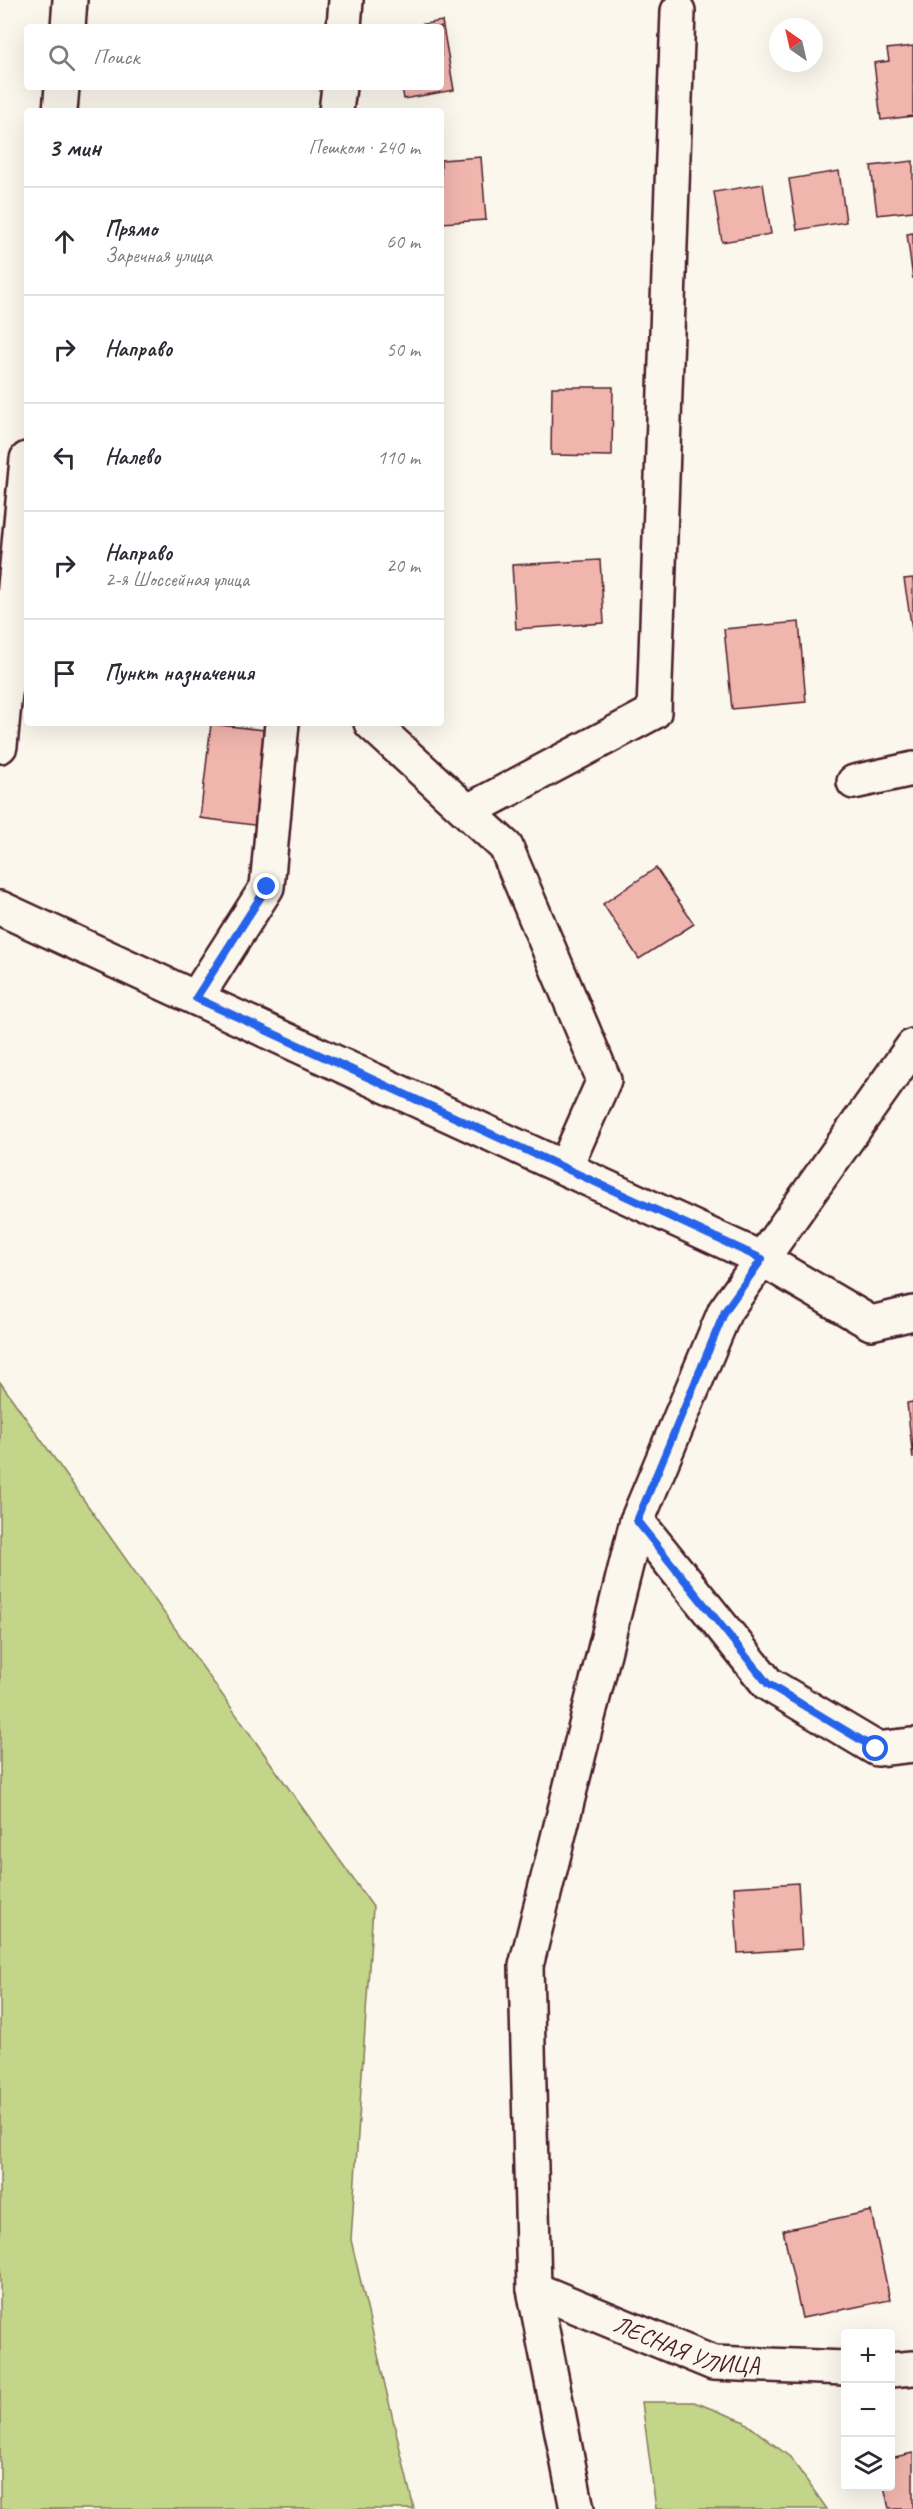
<!DOCTYPE html>
<html lang="ru">
<head>
<meta charset="utf-8">
<style>
  body { margin:0; font-family:Caveat,sans-serif; background:#f7f7f7; color:#2b2b33 }
  .controls { position:absolute; right:18px; bottom:18px; display:grid; overflow:hidden; border-radius:6px; box-shadow:0 6px 24px #0002 }
  .controls button { width:54px; height:54px; display:grid; place-items:center; padding:0; border:0; border-bottom:2px solid #e1e1e2; background:#fff; color:#2b2b33; font:30px sans-serif }
  .compass { position:absolute; left:769px; top:18px; width:54px; height:54px; border-radius:50%; background:#fff; box-shadow:0 6px 24px #0002; rotate:326deg }
  .stop { position:absolute; width:18px; height:18px; margin:-14px; border:4px solid #2563eb; border-radius:50%; background:#fff }
  .stop.end { background:#2563eb; border-color:#fff; box-shadow:0 2px 6px #0008 }
  .list { margin:0; padding:0; list-style:none }
  h2 { display:flex; justify-content:space-between; align-items:center; height:78px; margin:0; padding:0 24px; font-size:26px }
  h2 small { font-size:20px; font-weight:400; color:#7c7c81 }
  .list li { display:grid; grid-template-columns:39px 1fr auto; gap:18px; align-items:center; box-sizing:border-box; height:108px; padding:0 24px; border-top:2px solid #e1e1e2 }
  .list b { display:block; font-size:22px; white-space:nowrap }
  .list p { margin:0; font-size:20px; white-space:nowrap; color:#7c7c81 }
  .list em { font-size:20px; font-style:normal; color:#7c7c81 }
  .icon { flex:none; width:33px; height:33px; fill:none; stroke:currentColor; stroke-width:2; stroke-linecap:round; stroke-linejoin:round }
  .map { position:relative; flex:none; width:913px; height:2509px; overflow:hidden }
  .search { position:absolute; background:#fff; box-shadow:0 6px 24px #0002; left:24px; top:24px; width:420px; height:66px; display:flex; align-items:center; gap:15px; box-sizing:border-box; padding:0 21px; border-radius:6px; color:#7c7c81; font-size:22px }
  .panel { position:absolute; background:#fff; box-shadow:0 6px 24px #0002; left:24px; top:108px; width:420px; height:618px; border-radius:6px }
  .map>svg:first-child { display:block }
  .green { fill:#c3d589; stroke:#867a5a; stroke-width:1.5 }
  .building { fill:#f0b5ad; stroke:#4a1f2b; stroke-width:1.5 }
  .lines { fill:none; stroke-linecap:round; stroke-linejoin:round }
  .minor-casing { stroke:#4a1f2b; stroke-width:38 }
  .major-casing { stroke:#4a1f2b; stroke-width:38 }
  .minor { stroke:#fbf7ec; stroke-width:33 }
  .major { stroke:#fbf7ec; stroke-width:33 }
  .route { stroke:#2563eb; stroke-width:8 }
  .labels { text-anchor:middle; stroke-width:5; stroke-linejoin:round; paint-order:stroke }
  .street-label { font-size:24px; fill:#4a1f2b; stroke:#fbf7ec }
</style>
</head>
<body>
<div class="map">
<svg width="913" height="2509" viewBox="0 0 913 2509">
  <rect width="100%" height="100%" fill="#fbf7ec"/>
  <filter id="ink" filterUnits="userSpaceOnUse"><feTurbulence type="fractalNoise" baseFrequency=".0167" numOctaves="2"/><feDisplacementMap in="SourceGraphic" scale="12" xChannelSelector="R" yChannelSelector="G"/><feConvolveMatrix kernelMatrix="1 2 1 2 8 2 1 2 1" color-interpolation-filters="sRGB"/></filter>
  <g filter="url(#ink)">
    <path class="green" d="M0,1382l373,525 -22,333 63,269h-414z
      M642,2402h52l49,19 47,36 37,52h-171z"/>
    <path class="building" d="M442,21l12,69 -50,9 -2,-12h39v-60h-35z
      M913,46v70l-32,4 -7,-57 15,-2 -2,-12z
      M481,157l5,63 -45,3v-63z
      M913,161v50l-36,4 -6,-49z
      M839,171l7,51 -49,8 -8,-51z
      M763,184l8,50 -49,8 -8,-50z
      M913,233v46l-6,-45z
      M552,387h61l-1,69 -61,-1z
      M600,560l4,63 -88,6 -4,-64z
      M913,578v58l-9,-57z
      M799,622l7,80 -74,7 -8,-80z
      M211,724l62,7 -12,95 -61,-8z
      M656,868l38,56 -55,35 -36,-55z
      M913,1402v57l-6,-56z
      M798,1883l4,66 -64,4 -4,-66z
      M871,2211l19,89 -88,18 -19,-88z
      M913,2453v56h-24l-5,-23h6v-28z"/>
    <g class="lines">
      <defs>
        <g id="minor">
          <path d="M68,27l2,-27"/>
          <path d="M344,27l2,-27"/>
          <path d="M60,111l2,-24"/>
          <path d="M336,111l3,-24"/>
          <path d="M371,723l135,124 98,233 -39,88"/>
          <path d="M0,746l27,-287"/>
          <path d="M854,782l59,-13"/>
          <path d="M468,811l186,-99 24,-701"/>
          <path d="M0,908l762,351 109,64 42,-10"/>
          <path d="M196,998l71,-111 15,-164"/>
          <path d="M637,1521l131,163 109,65 36,-4"/>
          <path id="s1" d="M534,2289l179,74 133,5"/>
          <path d="M890,2370l23,-2"/>
        </g>
        <path id="major" d="M577,2509l-43,-220 -8,-323 111,-445 88,-210 188,-265"/>
      </defs>
      <use href="#minor" class="minor-casing"/>
      <use href="#major" class="major-casing"/>
      <use href="#minor" class="minor"/>
      <use href="#major" class="major"/>
    </g>
  </g>
  <g class="lines" filter="url(#ink)">
    <path class="route" d="M267,887l-71,111 566,261 -37,52 -88,210 131,163 108,65"/>
  </g>
  <g class="labels">
    <g class="street-label">
      <text dy="8" stroke="none"><textPath href="#s1" startOffset="164">ЛЕСНАЯ УЛИЦА</textPath></text>
    </g>
  </g>
</svg>
<div class="controls">
<button>+</button>
<button>−</button>
<button><svg class="icon" aria-label="layers" viewBox="0 0 24 24"><path d="M12 4l9 5-9 5-9-5zM3 14l9 5 9-5"/></svg></button>
</div>
<svg class="compass" viewBox="-18 -18 36 36"><path d="M0-13l5 13h-10z" fill="#e53935"/><path d="M0 13l5-13h-10z" fill="#7c7c81"/></svg>
<div class="stop" style="left:876px;top:1749px"></div>
<div class="stop end" style="left:267px;top:887px"></div>
<div class="search"><svg class="icon" aria-label="search" viewBox="0 0 24 24"><circle cx="10" cy="10" r="6"/><path d="M15 15l6 6"/></svg>Поиск</div>
<section class="panel">
<h2>3 мин<small>Пешком · 240 m</small></h2>
<ul class="list">
<li><svg class="icon" aria-label="ahead" viewBox="0 0 24 24"><path d="M12 20V5M6 11l6-6 6 6"/></svg><div><b>Прямо</b><p>Заречная улица</p></div><em>60 m</em></li>
<li><svg class="icon" aria-label="right" viewBox="0 0 24 24"><path d="M7 20v-9h11M14 6l5 5-5 5"/></svg><div><b>Направо</b></div><em>50 m</em></li>
<li><svg class="icon" aria-label="left" viewBox="0 0 24 24"><path d="M17 20v-9H6M10 6l-5 5 5 5"/></svg><div><b>Налево</b></div><em>110 m</em></li>
<li><svg class="icon" aria-label="right" viewBox="0 0 24 24"><path d="M7 20v-9h11M14 6l5 5-5 5"/></svg><div><b>Направо</b><p>2-я Шоссейная улица</p></div><em>20 m</em></li>
<li><svg class="icon" aria-label="arrive" viewBox="0 0 24 24"><path d="M6 21V4h12l-3 4 3 4H6"/></svg><div><b>Пункт назначения</b></div></li>
</ul>
</section>
</div>
</body>
</html>
